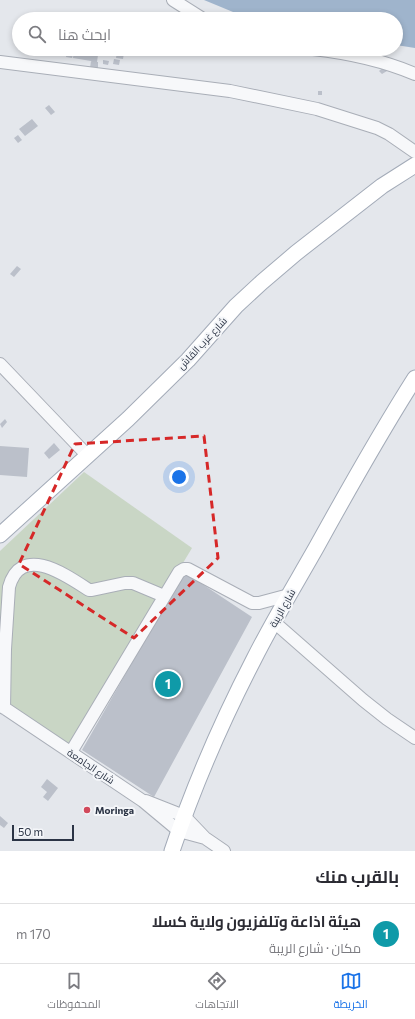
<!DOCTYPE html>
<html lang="ar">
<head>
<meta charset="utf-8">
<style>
  body { margin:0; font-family:Commissioner,Cairo,sans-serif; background:#f2f2f3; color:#2b2b33; direction:rtl }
  .scale { position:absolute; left:12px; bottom:10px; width:62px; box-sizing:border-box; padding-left:4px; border:2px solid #2b3445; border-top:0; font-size:11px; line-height:14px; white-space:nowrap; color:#2b3445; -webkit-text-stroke:3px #f4f6f9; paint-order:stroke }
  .you { position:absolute; left:179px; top:477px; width:14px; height:14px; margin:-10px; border:3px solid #fff; border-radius:50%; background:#1a73e8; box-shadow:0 0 0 6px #1a73e833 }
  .badge { display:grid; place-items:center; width:26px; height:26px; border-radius:50%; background:#1a73e8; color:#fff; font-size:13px; font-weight:700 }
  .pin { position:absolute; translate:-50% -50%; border:2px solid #fff; box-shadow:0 1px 4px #0006 }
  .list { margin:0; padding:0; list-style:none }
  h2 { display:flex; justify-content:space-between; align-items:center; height:52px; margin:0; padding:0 16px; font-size:17px }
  h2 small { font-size:13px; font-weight:400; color:#7c7c81 }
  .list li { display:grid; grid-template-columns:26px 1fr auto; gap:12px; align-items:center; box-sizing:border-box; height:60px; padding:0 16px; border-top:1px solid #e1e1e2 }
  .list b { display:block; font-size:15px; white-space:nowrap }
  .list p { margin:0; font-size:13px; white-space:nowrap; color:#7c7c81 }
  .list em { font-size:13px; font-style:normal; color:#7c7c81 }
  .icon { flex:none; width:22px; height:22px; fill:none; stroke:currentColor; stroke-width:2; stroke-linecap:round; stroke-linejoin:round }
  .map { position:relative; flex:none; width:415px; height:851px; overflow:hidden; direction:ltr }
  .search { position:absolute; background:#fff; box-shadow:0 2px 6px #0003; left:12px; right:12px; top:12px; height:44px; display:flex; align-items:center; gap:10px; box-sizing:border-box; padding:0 14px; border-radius:22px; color:#7c7c81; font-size:15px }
  .sheet { height:112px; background:#fff }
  nav { display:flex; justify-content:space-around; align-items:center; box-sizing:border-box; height:56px; border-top:1px solid #e1e1e2; background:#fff; font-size:11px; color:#7c7c81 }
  nav a { display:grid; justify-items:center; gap:2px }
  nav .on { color:#1a73e8 }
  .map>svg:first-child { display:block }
  .green { fill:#c9d6c5 }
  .water { fill:#9fb4cc }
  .building { fill:#bbc0ca }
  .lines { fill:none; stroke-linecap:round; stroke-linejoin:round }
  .minor-casing { stroke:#a9aeb7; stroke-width:14 }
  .major-casing { stroke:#a3abb8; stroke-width:17 }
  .minor { stroke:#f7f8fa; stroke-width:12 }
  .major { stroke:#fff; stroke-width:15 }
  .marked { fill:none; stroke:#d62828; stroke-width:3; stroke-dasharray:8 5; stroke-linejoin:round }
  .poi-dot { fill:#d1495b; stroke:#f4f6f9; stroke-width:1.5 }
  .labels { text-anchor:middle; stroke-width:4; stroke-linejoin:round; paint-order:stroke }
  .street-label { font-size:10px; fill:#2b3445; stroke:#f4f6f9 }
  .poi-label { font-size:10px; font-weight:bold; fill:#2b3445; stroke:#f4f6f9; text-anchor:start }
</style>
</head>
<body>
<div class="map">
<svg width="415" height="851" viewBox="0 0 415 851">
  <rect width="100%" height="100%" fill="#e4e7ec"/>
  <path class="green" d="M84,472l108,76 -119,198 -73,-44v-151z"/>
  <path class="water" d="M204,0h211v48l-19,-3v-26h-146z"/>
  <path class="building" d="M67,49h10v3l21,3 -1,7 -24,-4 1,-7 -2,7 -6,-1z
    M123,49h7v5l-7,-1z
    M117,52l7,1 -1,6 -7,-1z
    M114,59l6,1 -1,5 -6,-1z
    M103,60l6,1 -1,4 -5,-1z
    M91,61l7,1v7l-8,-1z
    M384,67l3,4 -5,3 -3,-3z
    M318,91h4v4h-4z
    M49,105l6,7 -4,3 -6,-7z
    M32,119l6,7 -13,10 -6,-7z
    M18,135l4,5 -4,3 -4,-5z
    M17,266l4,3 -7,8 -4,-3z
    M5,419l2,3 -5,6 -2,-4z
    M54,443l6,7 -11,9 -5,-6z
    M0,446l29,2 -2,29 -27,-2z
    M184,572l68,45 -98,180 -72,-47z
    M47,779l11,9 -10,13 -5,-4 4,-5 -6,-5z
    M0,816l8,7 -4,5 -4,-3z"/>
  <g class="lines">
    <defs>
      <path id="minor" d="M173,0l30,19
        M313,49c36,4 69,11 102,25
        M0,62l230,29 87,18 60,19 12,6 26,18
        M0,364l87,91
        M274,622l89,78 24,19 28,19
        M0,705l143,96 36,30 26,7
        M4,708l1,-59 4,-62c12,-44 57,-12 80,3h3l33,-7h8l31,13
        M71,752l108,-180 5,-3h4l64,34h7l30,-8
        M146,801l38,15 21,22 19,13"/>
      <path id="major" d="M0,535l128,-116 60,-59 48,-54 26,-24 34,-29 86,-67 33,-21
        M172,851c22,-66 50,-130 82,-192 19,-38 41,-74 62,-111 32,-58 64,-115 99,-170"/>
    </defs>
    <use href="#minor" class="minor-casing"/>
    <use href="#major" class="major-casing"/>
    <use href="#minor" class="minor"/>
    <use href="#major" class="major"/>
  </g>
  <path class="marked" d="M204,436l14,122 -84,80 -115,-74 56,-120z"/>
  <circle class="poi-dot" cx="87" cy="810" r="4"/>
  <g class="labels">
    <g class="street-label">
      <text transform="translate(202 343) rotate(-47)" y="4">شارع غرب القاش</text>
      <text transform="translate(282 608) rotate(-61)" y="4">شارع الريبة</text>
      <text transform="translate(91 766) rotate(34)" y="4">شارع الجامعة</text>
    </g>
    <g class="poi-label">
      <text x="95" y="814">Moringa</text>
    </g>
  </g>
</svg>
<div class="scale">50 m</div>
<div class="you"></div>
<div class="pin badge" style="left:168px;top:684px;background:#0f9aa8">1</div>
<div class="search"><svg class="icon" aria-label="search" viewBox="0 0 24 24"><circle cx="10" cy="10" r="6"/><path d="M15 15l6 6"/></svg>ابحث هنا</div>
</div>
<section class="sheet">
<h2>بالقرب منك<small></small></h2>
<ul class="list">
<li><span class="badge" style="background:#0f9aa8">1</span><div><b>هيئة اذاعة وتلفزيون ولاية كسلا</b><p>مكان · شارع الريبة</p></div><em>170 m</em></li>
</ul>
</section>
<nav>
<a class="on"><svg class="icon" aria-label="map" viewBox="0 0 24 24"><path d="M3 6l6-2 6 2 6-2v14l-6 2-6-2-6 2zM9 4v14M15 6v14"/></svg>الخريطة</a>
<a><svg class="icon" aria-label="directions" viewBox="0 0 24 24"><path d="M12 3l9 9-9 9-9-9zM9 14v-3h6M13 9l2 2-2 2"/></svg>الاتجاهات</a>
<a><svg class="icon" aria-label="saved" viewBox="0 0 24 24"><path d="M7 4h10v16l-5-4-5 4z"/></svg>المحفوظات</a>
</nav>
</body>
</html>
